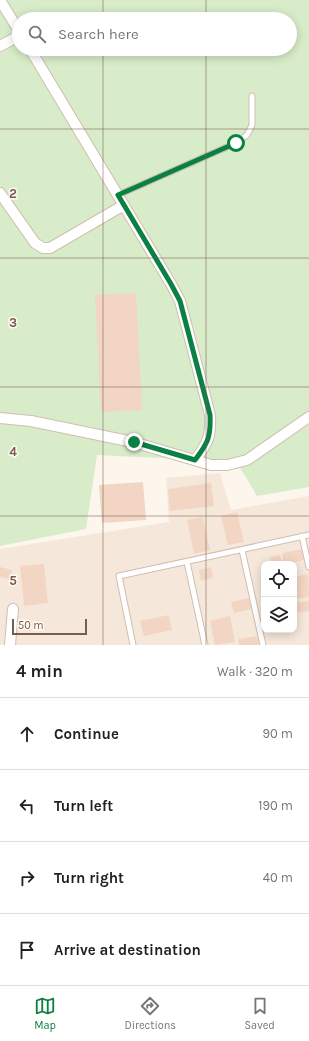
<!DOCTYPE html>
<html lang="en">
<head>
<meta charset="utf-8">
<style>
  body { margin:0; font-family:Karla,sans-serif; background:#f2f2f2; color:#202124 }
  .controls { position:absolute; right:12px; bottom:12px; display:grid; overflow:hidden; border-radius:8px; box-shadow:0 2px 10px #0003 }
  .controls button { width:36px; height:36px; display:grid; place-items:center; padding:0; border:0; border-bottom:1px solid #e0e0e0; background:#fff; color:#202124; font:20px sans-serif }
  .scale { position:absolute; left:12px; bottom:10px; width:75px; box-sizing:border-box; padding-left:4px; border:2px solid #7a5c4d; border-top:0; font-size:11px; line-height:14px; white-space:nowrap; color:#7a5c4d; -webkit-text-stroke:3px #fffaf3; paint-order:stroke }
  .stop { position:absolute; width:12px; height:12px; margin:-9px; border:3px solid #0b8043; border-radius:50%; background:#fff }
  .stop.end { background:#0b8043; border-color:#fff; box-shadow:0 1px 4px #0008 }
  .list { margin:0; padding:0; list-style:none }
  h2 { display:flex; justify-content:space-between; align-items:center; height:52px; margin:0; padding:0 16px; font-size:17px }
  h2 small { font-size:13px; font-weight:400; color:#757577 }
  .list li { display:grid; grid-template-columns:26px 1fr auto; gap:12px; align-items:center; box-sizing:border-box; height:72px; padding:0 16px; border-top:1px solid #e0e0e0 }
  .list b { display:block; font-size:15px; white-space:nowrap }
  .list em { font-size:13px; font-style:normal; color:#757577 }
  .icon { flex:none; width:22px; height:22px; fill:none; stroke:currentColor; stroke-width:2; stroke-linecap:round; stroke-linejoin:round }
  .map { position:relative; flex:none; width:309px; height:645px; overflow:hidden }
  .search { position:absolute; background:#fff; box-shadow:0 2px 10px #0003; left:12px; right:12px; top:12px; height:44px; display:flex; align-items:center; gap:10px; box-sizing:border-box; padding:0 14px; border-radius:22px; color:#757577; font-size:15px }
  .sheet { height:340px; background:#fff }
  nav { display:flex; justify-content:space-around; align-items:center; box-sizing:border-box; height:56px; border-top:1px solid #e0e0e0; background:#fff; font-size:11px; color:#757577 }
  nav a { display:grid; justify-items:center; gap:2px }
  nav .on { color:#0b8043 }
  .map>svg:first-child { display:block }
  .residential { fill:#f5e8da; fill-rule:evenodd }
  .green { fill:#d8ecc9; fill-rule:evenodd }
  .building { fill:#f3d5c3 }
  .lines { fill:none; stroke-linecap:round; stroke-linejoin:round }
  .lane-casing { stroke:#d1beb0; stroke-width:7 }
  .street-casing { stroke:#d1beb0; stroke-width:12 }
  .lane { stroke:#fff; stroke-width:5 }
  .street { stroke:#fff; stroke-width:10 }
  .route { stroke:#0b8043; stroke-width:5 }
  .grid { fill:none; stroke:#7a5c4d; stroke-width:1; stroke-opacity:0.55 }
  .grid-label { font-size:13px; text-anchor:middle; font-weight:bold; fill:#7a5c4d; stroke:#fffaf3; stroke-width:3; stroke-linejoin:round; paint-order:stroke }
</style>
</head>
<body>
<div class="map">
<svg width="309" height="645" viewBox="0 0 309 645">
  <rect width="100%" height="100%" fill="#fdf6ec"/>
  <path class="residential" d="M220,473l11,37 78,-14v149h-309v-96l169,-27 -3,-44zM264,564h30v66h-30z"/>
  <path class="green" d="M0,0h309v487l-52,9 -18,-30 -59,-7 -83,-4 -11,74 -86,17zM19,19h271v30h-271z"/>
  <path class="building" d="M136,293l6,117 -41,2 -6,-117z
    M143,482l3,38 -44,3 -3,-38z
    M211,483l3,23 -44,5 -2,-22z
    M237,512l7,30 -16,3 -7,-29z
    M203,517l7,33 -16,4 -7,-34z
    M302,549l2,11 -20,4 -2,-11z
    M280,555l2,9h-11l-1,-7z
    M44,564l4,39 -24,3 -4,-40z
    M0,567l12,3 -2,9 -10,-2z
    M211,567l2,11 -12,3 -2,-11z
    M308,574l1,23 -15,2v-22z
    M249,598l3,11 -18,4 -3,-11z
    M309,601v10l-15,2v-10z
    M169,615l3,15 -28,6 -4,-15z
    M230,616l5,26 -20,3 -5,-24z
    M257,636l2,9h-20l-1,-6z"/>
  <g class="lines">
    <defs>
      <path id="lane" d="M118,195l118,-52 11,-8 5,-10v-29
        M302,536l7,31
        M242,550l21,95
        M187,562l18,83
        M133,645l-14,-69 190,-41"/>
      <path id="street" d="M0,0l19,31
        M0,46l19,-10
        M30,49l141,235 9,17 30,114c1,22 -2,28 -15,45
        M0,193l35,50 8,5h7l74,-43
        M0,418l31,3 102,21 78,23h16l20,-5 62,-43
        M10,645l3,-36"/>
    </defs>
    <use href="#lane" class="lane-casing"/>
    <use href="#street" class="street-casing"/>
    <use href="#lane" class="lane"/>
    <use href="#street" class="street"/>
  </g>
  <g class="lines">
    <path class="route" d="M134,442l61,18c13,-17 16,-23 15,-45l-30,-114 -9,-17 -53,-89 118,-52"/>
  </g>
  <path class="grid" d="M103,0v19M206,0v19M103,49v596M206,49v596M0,129h309M0,258h309M0,387h309M0,516h309"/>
  <g class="grid-label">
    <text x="13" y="198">2</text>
    <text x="13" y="327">3</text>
    <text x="13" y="456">4</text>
    <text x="13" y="585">5</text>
  </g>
</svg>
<div class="controls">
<button><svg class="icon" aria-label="locate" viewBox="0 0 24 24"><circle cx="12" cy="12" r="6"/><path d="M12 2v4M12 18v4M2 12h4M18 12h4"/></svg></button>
<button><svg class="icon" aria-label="layers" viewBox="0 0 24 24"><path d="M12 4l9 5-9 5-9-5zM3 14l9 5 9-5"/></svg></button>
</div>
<div class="scale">50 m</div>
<div class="stop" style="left:236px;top:143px"></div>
<div class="stop end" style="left:134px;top:442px"></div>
<div class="search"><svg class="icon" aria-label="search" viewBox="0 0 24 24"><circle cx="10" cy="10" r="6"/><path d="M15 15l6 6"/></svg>Search here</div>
</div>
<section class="sheet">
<h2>4 min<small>Walk · 320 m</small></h2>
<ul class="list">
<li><svg class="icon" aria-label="ahead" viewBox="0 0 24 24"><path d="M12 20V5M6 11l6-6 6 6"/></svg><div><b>Continue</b></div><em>90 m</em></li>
<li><svg class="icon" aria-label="left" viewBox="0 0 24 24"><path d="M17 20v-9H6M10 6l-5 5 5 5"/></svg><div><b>Turn left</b></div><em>190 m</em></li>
<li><svg class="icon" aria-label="right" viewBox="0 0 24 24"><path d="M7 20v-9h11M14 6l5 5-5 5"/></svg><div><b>Turn right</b></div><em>40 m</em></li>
<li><svg class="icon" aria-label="arrive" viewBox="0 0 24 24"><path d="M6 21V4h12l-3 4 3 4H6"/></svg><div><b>Arrive at destination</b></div></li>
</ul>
</section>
<nav>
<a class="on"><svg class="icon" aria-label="map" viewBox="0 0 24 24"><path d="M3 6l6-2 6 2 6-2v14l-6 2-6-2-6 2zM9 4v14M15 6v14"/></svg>Map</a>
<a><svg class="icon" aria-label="directions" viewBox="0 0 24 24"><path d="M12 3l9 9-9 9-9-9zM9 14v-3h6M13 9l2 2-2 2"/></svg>Directions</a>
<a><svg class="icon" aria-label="saved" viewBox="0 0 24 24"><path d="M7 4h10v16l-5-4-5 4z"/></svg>Saved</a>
</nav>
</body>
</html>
